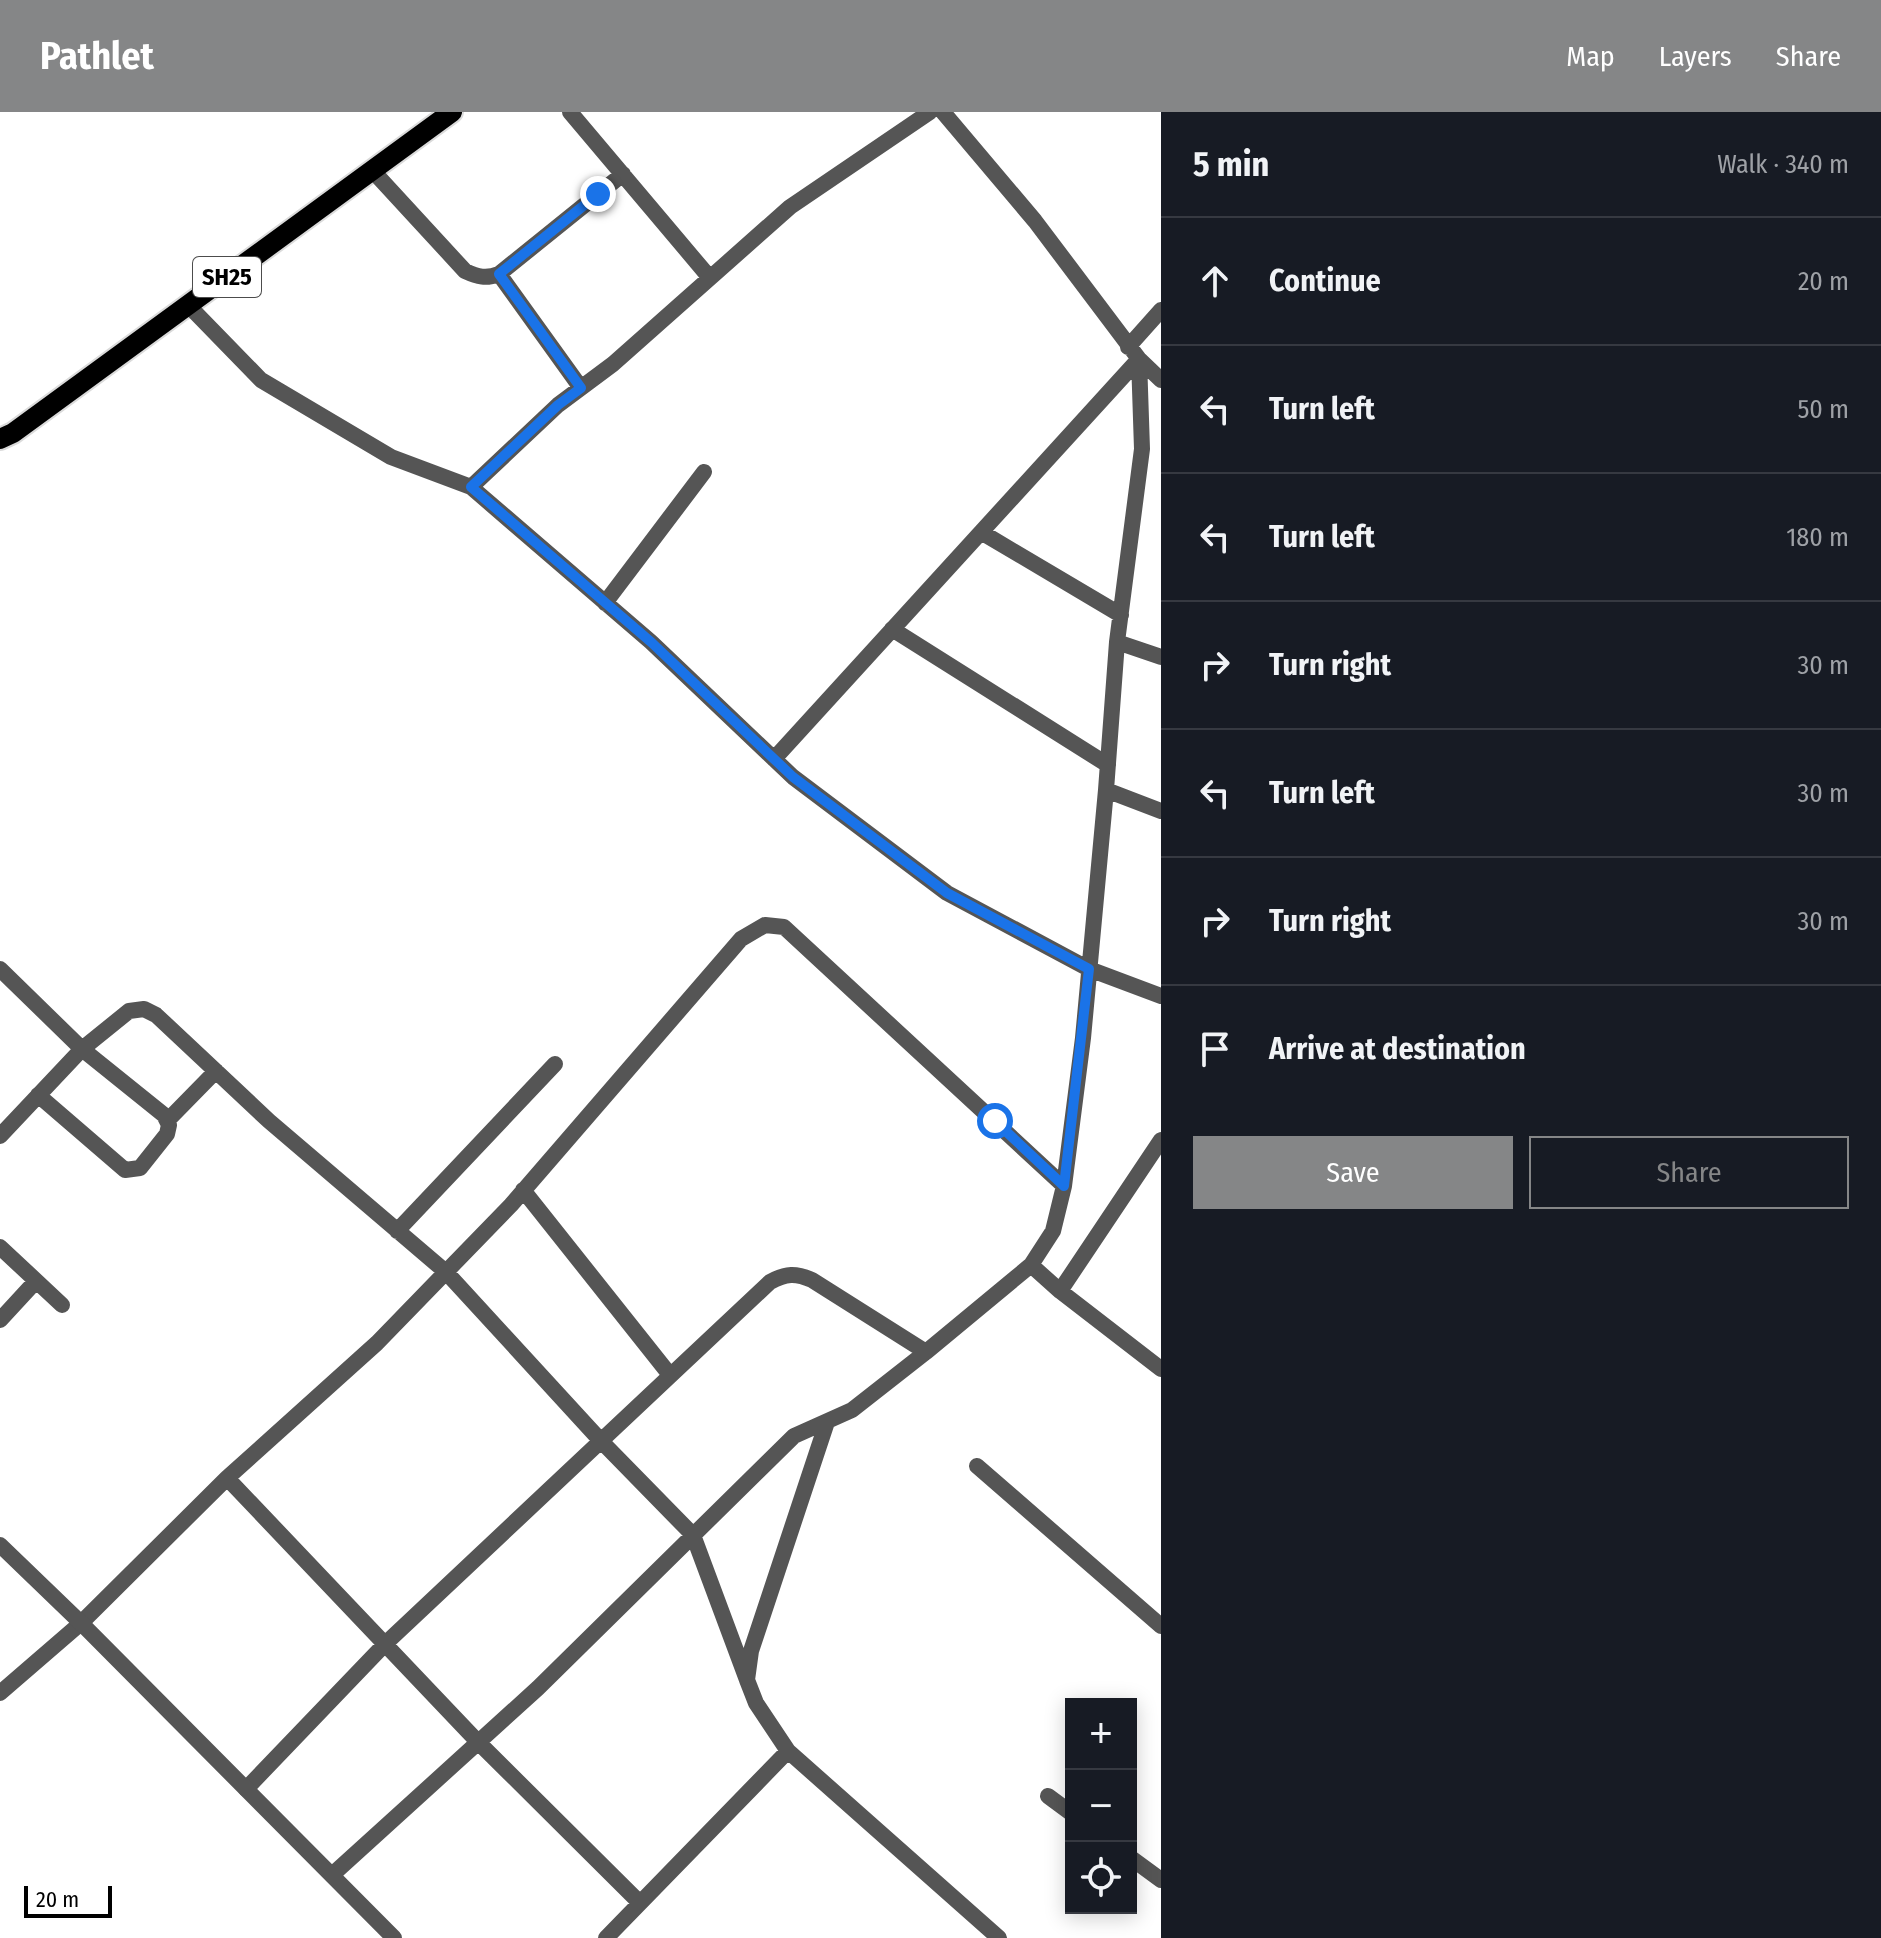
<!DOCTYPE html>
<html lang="en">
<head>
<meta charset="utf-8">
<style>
  body { margin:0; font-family:"Fira Sans Condensed",sans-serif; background:#20242c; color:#f1f3f6 }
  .controls { position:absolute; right:24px; bottom:24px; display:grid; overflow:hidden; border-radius:0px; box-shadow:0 4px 20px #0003 }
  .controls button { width:72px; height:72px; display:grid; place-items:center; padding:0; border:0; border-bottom:2px solid #363941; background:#171b24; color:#f1f3f6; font:40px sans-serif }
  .scale { position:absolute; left:24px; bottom:20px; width:88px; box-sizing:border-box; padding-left:8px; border:4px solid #000; border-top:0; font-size:22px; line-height:28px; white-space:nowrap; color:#000; -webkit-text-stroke:6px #fff; paint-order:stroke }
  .stop { position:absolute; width:24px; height:24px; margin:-18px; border:6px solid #1a73e8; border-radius:50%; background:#fff }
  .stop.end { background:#1a73e8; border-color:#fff; box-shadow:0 2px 8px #0008 }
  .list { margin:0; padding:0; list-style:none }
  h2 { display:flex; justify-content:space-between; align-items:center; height:104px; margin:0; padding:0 32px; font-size:34px }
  h2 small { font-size:26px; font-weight:400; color:#9ea1a6 }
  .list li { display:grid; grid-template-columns:52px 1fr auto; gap:24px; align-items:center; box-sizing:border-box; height:128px; padding:0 32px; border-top:2px solid #363941 }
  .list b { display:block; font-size:30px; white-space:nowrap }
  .list em { font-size:26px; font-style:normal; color:#9ea1a6 }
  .actions { display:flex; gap:16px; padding:24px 32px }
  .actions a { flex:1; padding:18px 0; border:2px solid #858687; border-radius:0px; text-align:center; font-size:28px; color:#858687 }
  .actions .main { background:#858687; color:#fff }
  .icon { flex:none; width:44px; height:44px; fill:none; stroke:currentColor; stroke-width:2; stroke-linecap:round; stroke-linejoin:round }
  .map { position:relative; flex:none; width:1161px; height:1826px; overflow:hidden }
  header { display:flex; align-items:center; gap:48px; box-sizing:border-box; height:112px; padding:0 40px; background:#858687; color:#fff }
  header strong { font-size:38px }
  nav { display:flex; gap:44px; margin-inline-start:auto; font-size:28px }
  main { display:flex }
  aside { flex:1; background:#171b24 }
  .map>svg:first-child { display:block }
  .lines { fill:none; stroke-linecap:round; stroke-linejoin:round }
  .primary-casing { stroke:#dbdbdb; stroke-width:24 }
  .minor { stroke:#555; stroke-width:16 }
  .tertiary { stroke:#555; stroke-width:16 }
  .primary { stroke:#000; stroke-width:20 }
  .route { stroke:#1a73e8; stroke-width:10 }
  .labels { text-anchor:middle; stroke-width:6; stroke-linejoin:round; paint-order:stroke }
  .shield { fill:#fff; stroke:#4c4c4c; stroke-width:2 }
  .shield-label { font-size:24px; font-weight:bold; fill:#000 }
</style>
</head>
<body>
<header>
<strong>Pathlet</strong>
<nav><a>Map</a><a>Layers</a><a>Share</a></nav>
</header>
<main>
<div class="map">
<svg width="1161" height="1826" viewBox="0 0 1161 1826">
  <rect width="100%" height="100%" fill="#fff"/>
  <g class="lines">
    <defs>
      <path id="primary" d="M0,327l13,-6 439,-321"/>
    </defs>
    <use href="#primary" class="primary-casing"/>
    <path class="minor" d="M570,0l140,166
      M372,58l93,101c13,6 21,8 34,3l124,-100
      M499,162l82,114
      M188,193l73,75 130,77 80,30 180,155 142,135 154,116 142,76 72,27
      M1128,235l33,-37
      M471,375l87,-82 55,-41 177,-157 140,-95
      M981,420l140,83
      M605,491l99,-131
      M892,517l216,136
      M1117,530l44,15
      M774,647l365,-400 22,21
      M1106,678l55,21
      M0,857l82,80 -82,87
      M38,983l87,75 15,-2 27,-34 2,-9 -5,-10 -82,-66 47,-38 15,-2 12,6 113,106 177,151 155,169 92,94 54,145
      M167,1009l49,-50
      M523,1078l147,185
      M397,1119l158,-167
      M0,1135l62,58
      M1031,1153l29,26 101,78
      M1060,1179l101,-151
      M0,1208l36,-39
      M977,1354l184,160
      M227,1366l251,264 162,161
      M0,1581l81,-70 146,-145 150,-135 134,-138 230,-266 24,-14 19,2 280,259
      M788,1639l-32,-48 -9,-23 4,-29 76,-229
      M246,1677l139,-145 385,-362c16,-9 26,-9 42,-2l114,72
      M1048,1684l23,17
      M1131,1746l30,22
      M332,1763l206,-187 256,-252 58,-26 74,-58 105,-87 22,-34 11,-45 19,-148 23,-248 11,-148 25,-193 -3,-90 -104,-138 -92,-109
      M606,1826l182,-187 211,187"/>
    <path class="tertiary" d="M0,1433l81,78 313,315"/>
    <use href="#primary" class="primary"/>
  </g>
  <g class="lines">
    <path class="route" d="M598,82l-99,80 82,114 -23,17 -87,82 180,155 142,135 154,116 142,76 -25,217 -69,-65"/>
  </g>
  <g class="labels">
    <rect class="shield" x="193" y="145" width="68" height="40" rx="6"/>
    <g class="shield-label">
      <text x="227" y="173">SH25</text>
    </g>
  </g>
</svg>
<div class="controls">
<button>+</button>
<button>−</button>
<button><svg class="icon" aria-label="locate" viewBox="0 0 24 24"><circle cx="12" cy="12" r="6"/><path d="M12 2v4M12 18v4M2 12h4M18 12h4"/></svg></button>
</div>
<div class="scale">20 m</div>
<div class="stop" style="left:995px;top:1009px"></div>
<div class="stop end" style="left:598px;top:82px"></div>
</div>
<aside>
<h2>5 min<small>Walk · 340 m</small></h2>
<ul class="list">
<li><svg class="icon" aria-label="ahead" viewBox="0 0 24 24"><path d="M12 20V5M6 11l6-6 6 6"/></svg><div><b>Continue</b></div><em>20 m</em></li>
<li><svg class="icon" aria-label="left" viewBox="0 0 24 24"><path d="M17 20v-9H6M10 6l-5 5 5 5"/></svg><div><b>Turn left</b></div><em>50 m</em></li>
<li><svg class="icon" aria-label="left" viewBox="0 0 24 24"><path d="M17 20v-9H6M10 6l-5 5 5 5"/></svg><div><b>Turn left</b></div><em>180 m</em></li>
<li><svg class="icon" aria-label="right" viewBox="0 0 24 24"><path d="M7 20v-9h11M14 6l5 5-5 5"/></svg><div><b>Turn right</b></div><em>30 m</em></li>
<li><svg class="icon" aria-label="left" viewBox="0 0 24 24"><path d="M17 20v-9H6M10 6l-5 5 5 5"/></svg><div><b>Turn left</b></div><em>30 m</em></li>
<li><svg class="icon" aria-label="right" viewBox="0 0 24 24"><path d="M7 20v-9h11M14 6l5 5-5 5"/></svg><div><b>Turn right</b></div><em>30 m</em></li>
<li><svg class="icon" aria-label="arrive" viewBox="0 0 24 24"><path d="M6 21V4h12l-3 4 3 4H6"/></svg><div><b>Arrive at destination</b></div></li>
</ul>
<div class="actions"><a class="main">Save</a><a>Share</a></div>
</aside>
</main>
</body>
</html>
